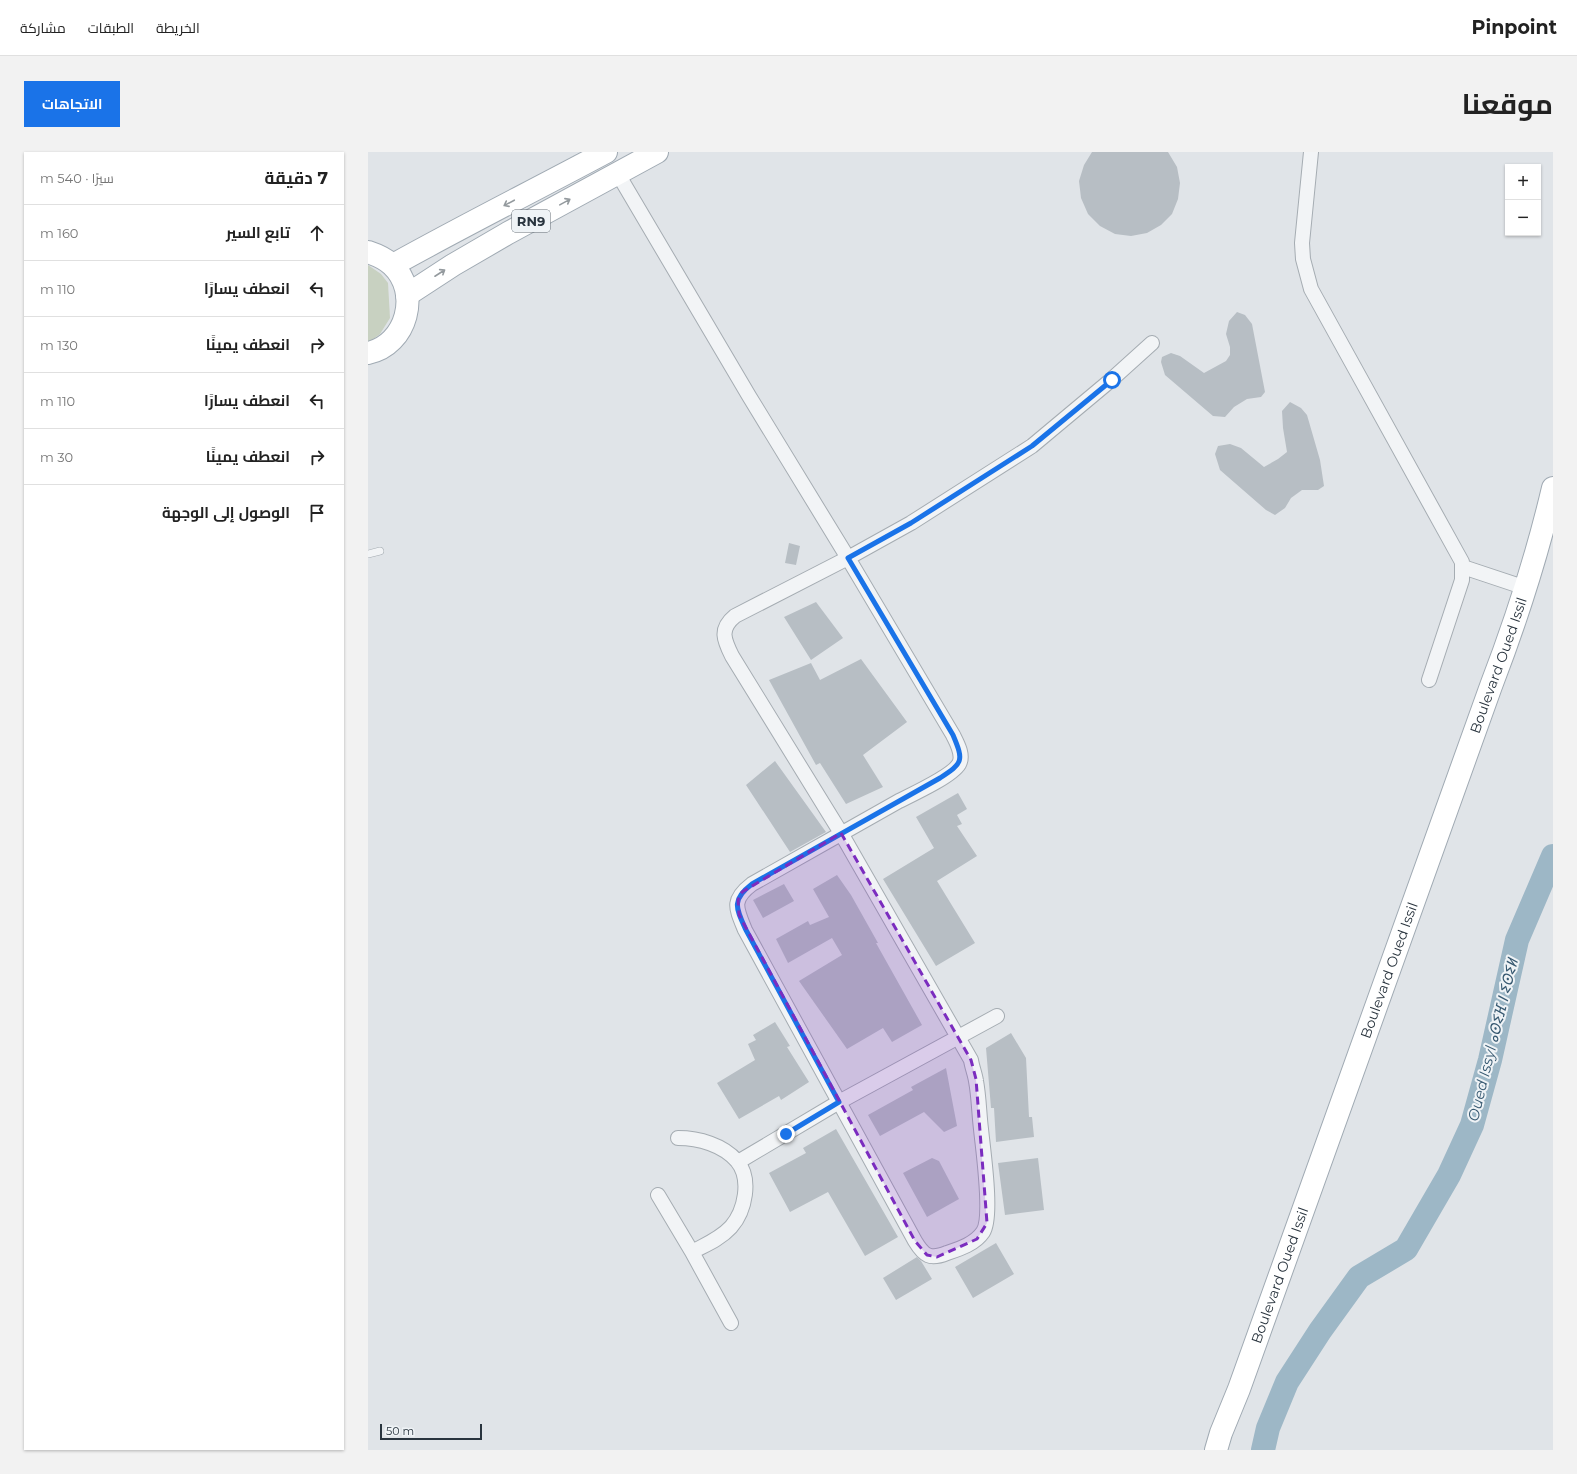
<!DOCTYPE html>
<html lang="ar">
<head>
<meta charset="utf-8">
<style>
  body { margin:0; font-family:Montserrat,Cairo,"Noto Sans Tifinagh",sans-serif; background:#f2f2f2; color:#222; direction:rtl }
  .controls { position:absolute; right:12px; top:12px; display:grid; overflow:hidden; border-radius:0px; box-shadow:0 1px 3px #0004 }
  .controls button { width:36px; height:36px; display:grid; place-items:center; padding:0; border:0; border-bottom:1px solid #e0e0e0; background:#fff; color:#222; font:20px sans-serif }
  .scale { position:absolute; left:12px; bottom:10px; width:102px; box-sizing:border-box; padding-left:4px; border:2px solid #29343e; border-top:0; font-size:11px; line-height:14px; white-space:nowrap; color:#29343e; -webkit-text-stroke:3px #eff3f6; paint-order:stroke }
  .stop { position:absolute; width:12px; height:12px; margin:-9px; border:3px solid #1a73e8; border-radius:50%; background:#fff }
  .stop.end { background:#1a73e8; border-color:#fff; box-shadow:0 1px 4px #0008 }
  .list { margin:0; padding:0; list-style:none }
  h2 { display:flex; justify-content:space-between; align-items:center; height:52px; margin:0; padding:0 16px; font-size:17px }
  h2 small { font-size:13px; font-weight:400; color:#767676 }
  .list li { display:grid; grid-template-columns:26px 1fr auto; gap:12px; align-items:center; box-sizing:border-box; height:56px; padding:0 16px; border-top:1px solid #e0e0e0 }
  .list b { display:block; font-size:15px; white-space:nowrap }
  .list em { font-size:13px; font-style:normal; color:#767676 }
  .icon { flex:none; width:22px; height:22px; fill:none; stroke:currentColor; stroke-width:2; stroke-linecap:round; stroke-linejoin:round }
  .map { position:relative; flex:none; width:1185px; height:1298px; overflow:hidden; direction:ltr; border-radius:0px }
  header { display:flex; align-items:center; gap:24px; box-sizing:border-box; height:56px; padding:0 20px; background:#fff; border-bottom:1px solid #e0e0e0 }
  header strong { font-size:19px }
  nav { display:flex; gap:22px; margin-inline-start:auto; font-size:14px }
  .intro { display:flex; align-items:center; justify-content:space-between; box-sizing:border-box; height:96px; padding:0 24px }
  h1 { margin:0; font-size:28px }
  .button { padding:10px 18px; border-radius:0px; background:#1a73e8; color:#fff; font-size:14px; font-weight:700 }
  main { display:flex; gap:24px; padding:0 24px }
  aside { flex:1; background:#fff; border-radius:0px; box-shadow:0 1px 3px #0004 }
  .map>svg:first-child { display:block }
  .green { fill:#c8d1c1 }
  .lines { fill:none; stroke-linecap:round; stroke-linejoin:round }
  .river { stroke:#9db7c6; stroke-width:24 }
  .building { fill:#b7bec4 }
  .service-casing { stroke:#a5acb2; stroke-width:8 }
  .minor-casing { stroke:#a5acb2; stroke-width:16 }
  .primary-casing { stroke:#a0aab3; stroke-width:24 }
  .service { stroke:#f2f4f6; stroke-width:7 }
  .minor { stroke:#f2f4f6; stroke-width:14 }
  .primary { stroke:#fff; stroke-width:22 }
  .oneway { stroke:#949a9e }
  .route { stroke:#1a73e8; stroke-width:5 }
  .marked { fill:#7b2cbf; fill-opacity:0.2; stroke:#7b2cbf; stroke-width:3; stroke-dasharray:8 5; stroke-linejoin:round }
  .labels { text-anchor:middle; stroke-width:4; stroke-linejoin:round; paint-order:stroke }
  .shield { fill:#eff3f6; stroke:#646d75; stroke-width:1 }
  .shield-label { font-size:13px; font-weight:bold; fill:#29343e }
  .street-label { font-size:14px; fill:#29343e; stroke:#eff3f6 }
  .water-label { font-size:15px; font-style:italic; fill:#365870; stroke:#eff3f6 }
</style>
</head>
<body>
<header>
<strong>Pinpoint</strong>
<nav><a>الخريطة</a><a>الطبقات</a><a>مشاركة</a></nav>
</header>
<div class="intro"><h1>موقعنا</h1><a class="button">الاتجاهات</a></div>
<main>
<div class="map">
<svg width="1185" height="1298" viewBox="0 0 1185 1298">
  <rect width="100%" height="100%" fill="#e0e4e8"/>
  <path class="green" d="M0,113l13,9 7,9 2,35 -10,16 -12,9z"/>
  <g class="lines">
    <path class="river" d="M895,1298l5,-22 19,-46 33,-51 39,-54 47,-28 43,-74 23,-50 18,-65 27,-120 36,-84"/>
  </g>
  <path class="building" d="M724,0h76l9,15 3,16 -2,16 -6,15 -11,11 -14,8 -16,3 -16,-2 -15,-8 -12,-12 -7,-16 -2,-17 5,-16z
    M869,160l8,3 7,9 13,68 -4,5 -14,2 -13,8 -9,10 -12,-1 -48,-41 -4,-13 1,-5 9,-4 9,3 24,17 22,-12 4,-6v-8l-4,-13 3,-13z
    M922,250l11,6 6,7 13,45 4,26 -6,4h-16l-11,8 -6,10 -10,7 -9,-5 -46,-40 -5,-16 3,-8 12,-2 11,4 23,19 14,-8 9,-7 -4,-24 -1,-17z
    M421,391l11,3 -4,19 -11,-2z
    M448,450l27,36 -32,22 -27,-43z
    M493,507l46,63 -44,33 20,32 -37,17 -26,-41 -4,2 -47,-85 42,-17 9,17z
    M407,609l51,71 -36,20 -44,-67z
    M590,641l9,16 -10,6 5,9 -5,2 20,30 -40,25 38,62 -39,23 -53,-87 51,-31 -18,-31z
    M469,723l14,20 27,48h-2l46,82 -30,17 -9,-14 -36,21 -48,-68 43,-26 -10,-17 -44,25 -12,-24 32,-18 2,4 19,-8 -16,-28z
    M416,732l10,17 -31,17 -10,-18z
    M407,870l15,24 -3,1 22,35 -28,18 -2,-4 -40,23 -22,-36 38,-23 -7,-16 8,-4 -3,-5z
    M643,881l15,25 3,59h3l2,20 -38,5 -2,-34h-3l-5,-60z
    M578,916l11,58 -13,6 -20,-20 -44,24 -12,-21 45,-25 -2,-3z
    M468,977l62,108 -33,19 -37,-64 -38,20 -21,-39 37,-20 -3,-5z
    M564,1006l7,3 20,38 -32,18 -24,-44z
    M670,1006l6,52 -39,5 -7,-52z
    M628,1091l18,31 -41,24 -18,-31z
    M549,1105l4,4 11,18 -36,21 -13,-22z"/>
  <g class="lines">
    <defs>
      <path id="service" d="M0,402l12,-3"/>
      <path id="minor" d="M943,0l-9,91 1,16 8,30 151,273v18l-33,100
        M250,22l131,222 99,162 105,177c4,8 11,20 6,29 -7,12 -46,30 -60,37 -49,28 -98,55 -147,83 -21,16 -16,24 -7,46l170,311c9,15 15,19 32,12 12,-4 28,-9 36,-21 10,-15 0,-82 -2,-103 -2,-16 -2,-32 -5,-48 -1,-7 -4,-14 -5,-21l-130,-227 -109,-177c-8,-16 -13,-27 3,-40l113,-58 63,-35 121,-77 79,-66 41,-37
        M1095,415l63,21
        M310,986c21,0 45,7 59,23 15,18 8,50 -6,66 -11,12 -26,18 -39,25
        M370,1010l101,-60 158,-86
        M290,1043l34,57 39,71"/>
      <g id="primary">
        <path d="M0,100c9,3 17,6 24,13 29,27 15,80 -24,88"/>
        <path d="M25,113c70,-39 142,-75 213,-113"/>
        <path d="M39,143l46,-30 55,-32 149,-81"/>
        <path id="s1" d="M848,1298l5,-17 18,-44 252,-703c25,-65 46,-130 62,-198"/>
      </g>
    </defs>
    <use href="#service" class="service-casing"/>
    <use href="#minor" class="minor-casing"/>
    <use href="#primary" class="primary-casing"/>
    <use href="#service" class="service"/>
    <use href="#minor" class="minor"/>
    <use href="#primary" class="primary"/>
  </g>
  <defs><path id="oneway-shaft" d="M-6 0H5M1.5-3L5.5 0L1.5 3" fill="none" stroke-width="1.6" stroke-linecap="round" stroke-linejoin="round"/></defs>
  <g class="oneway">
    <use href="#oneway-shaft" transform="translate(197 50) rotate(-29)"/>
    <use href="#oneway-shaft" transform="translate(141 51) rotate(152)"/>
    <use href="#oneway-shaft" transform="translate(72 121) rotate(-33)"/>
  </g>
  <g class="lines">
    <path class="route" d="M418,982l53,-32 -93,-172c-10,-22 -15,-30 6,-46l188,-106c23,-15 24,-17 13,-43l-105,-177 63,-35 121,-77 80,-66"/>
  </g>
  <path class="marked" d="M473,681l130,227 5,19 11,144 -10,16 -40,18 -10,-2 -12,-14 -176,-326 -1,-15 4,-8z"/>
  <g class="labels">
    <rect class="shield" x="144" y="58" width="38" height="22" rx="3"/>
    <g class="shield-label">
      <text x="163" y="74">RN9</text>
    </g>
    <g class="street-label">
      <text dy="5" stroke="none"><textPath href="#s1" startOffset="834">Boulevard Oued Issil</textPath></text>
      <text dy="5" stroke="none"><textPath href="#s1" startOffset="510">Boulevard Oued Issil</textPath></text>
      <text dy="5" stroke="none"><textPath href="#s1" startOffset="186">Boulevard Oued Issil</textPath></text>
    </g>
    <g class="water-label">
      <text transform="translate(1125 888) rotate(-76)" y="5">Oued Issyl ⴰⵙⵉⴼ ⵏ ⵉⵙⵉⵍ</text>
    </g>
  </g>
</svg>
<div class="controls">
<button>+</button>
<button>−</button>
</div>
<div class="scale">50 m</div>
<div class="stop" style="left:744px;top:228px"></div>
<div class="stop end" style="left:418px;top:982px"></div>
</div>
<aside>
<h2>7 دقيقة<small>سيرًا · 540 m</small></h2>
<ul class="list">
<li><svg class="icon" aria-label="ahead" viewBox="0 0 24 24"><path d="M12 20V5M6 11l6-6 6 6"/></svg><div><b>تابع السير</b></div><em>160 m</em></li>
<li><svg class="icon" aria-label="left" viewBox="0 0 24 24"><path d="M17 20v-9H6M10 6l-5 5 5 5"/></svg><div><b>انعطف يسارًا</b></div><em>110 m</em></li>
<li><svg class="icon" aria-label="right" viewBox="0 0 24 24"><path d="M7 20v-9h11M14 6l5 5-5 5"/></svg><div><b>انعطف يمينًا</b></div><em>130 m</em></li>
<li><svg class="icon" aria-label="left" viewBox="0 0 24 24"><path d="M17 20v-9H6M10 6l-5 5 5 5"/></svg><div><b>انعطف يسارًا</b></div><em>110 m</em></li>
<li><svg class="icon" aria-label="right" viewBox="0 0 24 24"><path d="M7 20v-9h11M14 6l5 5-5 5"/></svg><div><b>انعطف يمينًا</b></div><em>30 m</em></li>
<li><svg class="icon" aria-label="arrive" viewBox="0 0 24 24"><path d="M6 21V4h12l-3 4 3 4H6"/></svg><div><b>الوصول إلى الوجهة</b></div></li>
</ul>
</aside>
</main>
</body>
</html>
